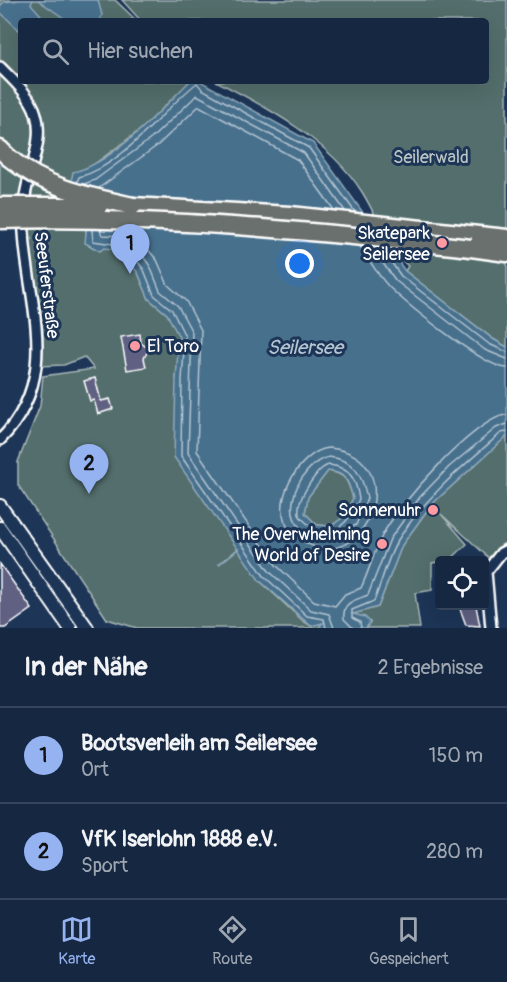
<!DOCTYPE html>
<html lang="de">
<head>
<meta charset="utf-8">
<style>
  body { margin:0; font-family:Pangolin,sans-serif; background:#23344c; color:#f1f3f6 }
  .controls { position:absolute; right:18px; bottom:18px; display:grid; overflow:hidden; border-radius:6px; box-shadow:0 6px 24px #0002 }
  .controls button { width:54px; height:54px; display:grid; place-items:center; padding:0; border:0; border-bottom:2px solid #35445a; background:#162841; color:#f1f3f6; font:30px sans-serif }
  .you { position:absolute; left:300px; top:264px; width:21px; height:21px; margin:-15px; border:4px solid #fff; border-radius:50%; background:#1a73e8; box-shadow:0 0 0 9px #1a73e833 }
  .badge { display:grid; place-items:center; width:39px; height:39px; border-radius:50%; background:#95b2f1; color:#111; font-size:20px; font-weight:700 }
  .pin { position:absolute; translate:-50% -50px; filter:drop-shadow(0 2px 3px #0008) }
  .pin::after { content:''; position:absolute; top:32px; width:21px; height:18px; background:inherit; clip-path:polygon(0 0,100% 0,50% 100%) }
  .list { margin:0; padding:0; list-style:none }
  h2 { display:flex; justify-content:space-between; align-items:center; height:78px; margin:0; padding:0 24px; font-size:26px }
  h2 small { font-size:20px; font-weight:400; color:#9ea6b1 }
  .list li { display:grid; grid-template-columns:39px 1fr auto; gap:18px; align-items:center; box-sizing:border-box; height:96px; padding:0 24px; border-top:2px solid #35445a }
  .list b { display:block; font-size:22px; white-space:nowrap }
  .list p { margin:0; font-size:20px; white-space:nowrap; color:#9ea6b1 }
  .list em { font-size:20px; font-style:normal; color:#9ea6b1 }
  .icon { flex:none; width:33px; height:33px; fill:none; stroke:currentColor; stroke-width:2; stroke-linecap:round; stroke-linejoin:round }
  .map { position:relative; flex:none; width:507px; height:628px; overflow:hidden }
  .search { position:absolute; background:#162841; box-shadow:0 6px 24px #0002; left:18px; right:18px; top:18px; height:66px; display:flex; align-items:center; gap:15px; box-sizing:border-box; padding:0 21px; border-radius:6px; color:#9ea6b1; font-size:22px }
  .sheet { height:270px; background:#162841 }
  nav { display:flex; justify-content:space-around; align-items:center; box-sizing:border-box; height:84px; border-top:2px solid #35445a; background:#162841; font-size:16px; color:#9ea6b1 }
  nav a { display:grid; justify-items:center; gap:3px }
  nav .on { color:#95b2f1 }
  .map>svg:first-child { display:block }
  .green { fill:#526e6c; stroke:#a8b6b6; stroke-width:1.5 }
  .water { fill:#466f8d; stroke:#90a9bb; stroke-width:1.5; fill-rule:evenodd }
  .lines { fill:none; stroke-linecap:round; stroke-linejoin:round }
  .shore { stroke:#b5c5d1; stroke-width:1.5 }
  .stream { stroke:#90a9bb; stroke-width:2 }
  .building { fill:#606083; stroke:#fff; stroke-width:1.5 }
  .street-casing { stroke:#fff; stroke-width:14 }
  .secondary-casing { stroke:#fff; stroke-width:16 }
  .highway-casing { stroke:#fff; stroke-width:21 }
  .street { stroke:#1d3557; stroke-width:9 }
  .secondary { stroke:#1d3557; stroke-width:12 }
  .highway { stroke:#6b706d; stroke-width:16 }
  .highway-bridge-casing { stroke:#fff; stroke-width:21; stroke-linecap:butt }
  .highway-bridge { stroke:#6b706d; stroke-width:16 }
  .poi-dot { fill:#ff9aa2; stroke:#1d3557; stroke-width:2 }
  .labels { text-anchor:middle; stroke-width:6; stroke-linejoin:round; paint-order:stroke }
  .park-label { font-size:18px; fill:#bac5c4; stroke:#1d3557 }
  .poi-label { font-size:18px; fill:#fff; stroke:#1d3557; text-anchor:end }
  .street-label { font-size:18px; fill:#fff; stroke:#1d3557 }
  .water-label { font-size:20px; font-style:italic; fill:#b5c5d1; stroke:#1d3557 }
</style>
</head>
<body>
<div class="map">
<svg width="507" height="628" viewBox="0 0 507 628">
  <rect width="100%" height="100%" fill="#1d3557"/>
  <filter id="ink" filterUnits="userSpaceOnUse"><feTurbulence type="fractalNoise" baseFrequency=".0167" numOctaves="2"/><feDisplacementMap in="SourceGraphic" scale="12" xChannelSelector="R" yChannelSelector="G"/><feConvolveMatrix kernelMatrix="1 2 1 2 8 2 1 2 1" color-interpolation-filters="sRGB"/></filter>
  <g filter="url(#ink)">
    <path class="green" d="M0,0h115l22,21h-116v60h169l-46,46 -56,42 -2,65 3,12 32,4 17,23 11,26 18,15 13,23 -4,42 83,201 44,41 8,5 14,-4 -7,6h-181l-30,-9 -89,-134v-23l22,-56 3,-30 51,-7 -10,-12 -20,8 -25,1 -14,-117v-46l13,-55 -8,-52 -30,-35z
      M122,0h385v347l-14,-8 -88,-68 3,-5c-22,-19 -30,-49 -46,-74 -32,-51 -93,-84 -146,-111h270v-60h-345z
      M0,71c30,33 42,47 28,92l-28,-25z
      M0,156l26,21 -3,19 -23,2z
      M507,436v106l-6,3 -12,13 -48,-44 26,30 -17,16 -18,3v27l-17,3 5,35h-54l4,-6 -18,-8 26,-7 24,-62 29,-40z
      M328,471c19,3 20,11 25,27l-8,18 -14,10 -14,-1 -12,-12 3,-16z"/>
    <path class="water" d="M20,0h13l-2,4 15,17h-25v11l-21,-20v-6l4,-4z
      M38,0h60l4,15 -2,6h-32z
      M190,81h10l113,62 92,128 88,68 14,8v89l-76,69 -29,40 -24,62 -25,7 12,3 5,5 -4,6h-48l5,-5 -12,3 -52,-46 -85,-123 2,-78 3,-42 -12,-23 -18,-15 -11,-26 -17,-23 -17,-2 -4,3 -15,-8 2,-21 -20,-22 6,-28c39,-8 89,-63 117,-91zM328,471c19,2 20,10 25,27l-8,18 -14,10 -14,-1 -12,-12 3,-16z"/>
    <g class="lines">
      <path class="shore" d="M77,182l2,-5c44,-11 84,-68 118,-94l5,6 107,59 46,64
        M84,184l11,-4 57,-42 45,-43 107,58 41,58
        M99,188l59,-43 41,-39 99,54 36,50
        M92,230l1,11 33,5 18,24 10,25 18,15 13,26 -3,44 -1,76 83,120 43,40 17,3 2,9
        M100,230l2,5 20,1 9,4 19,26 10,25 18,15 14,26 -4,121 81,118 42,39 18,4 5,14
        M132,231l25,29 11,25 18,16 15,29 -4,121 79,114 38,36 21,5 10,-12 16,-6c8,-17 13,-36 21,-52 13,-28 95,-120 125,-121
        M360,246c9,14 18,30 30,42 18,17 95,80 117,80
        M371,247l25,34 89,69 22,9
        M381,248l20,28 88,68 18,8
        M329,448c91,9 28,149 -38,83 -24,-24 8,-80 38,-83z
        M329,457c25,3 33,17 38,41l-11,27 -24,14c-68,-3 -34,-77 -3,-82z
        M330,465c21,3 26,15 29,34 -8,21 -29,47 -51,25 -3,-3 -8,-6 -9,-10 -2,-11 6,-23 11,-31 5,-7 11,-17 20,-18z
        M353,628l-9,-9c-2,-18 12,-19 24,-24l22,-56 30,-42 29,-30 47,-39 11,-4
        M361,628l-1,-6 -8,-4v-8l22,-9c8,-19 13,-43 24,-61 27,-43 65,-74 103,-107l6,-1"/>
      <path class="stream" d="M130,21l2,-2
        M219,564l19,-15"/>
    </g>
    <path class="building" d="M140,334l1,9 8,6 -5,9 2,9 -19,3 -6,-33z
      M95,378l6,23 9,-2 3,10 -15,5 -4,-14 -4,1 -6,-20z
      M0,564l32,45 -27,19h-5z
      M459,606h17l4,20 -14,-1z"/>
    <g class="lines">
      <defs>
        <path id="street" d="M0,67c13,13 31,29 36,47 9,29 -10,60 -12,90 -6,84 46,165 -24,236
          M491,628l-5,-56 15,-19 6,-3"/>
        <path id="secondary" d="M0,506l87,122
          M0,528l70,100"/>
        <path id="highway" d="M0,149l8,8
          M133,206l157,9 217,23
          M471,248l36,5"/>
      </defs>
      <use href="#street" class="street-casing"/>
      <use href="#secondary" class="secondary-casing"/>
      <use href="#highway" class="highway-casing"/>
      <use href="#street" class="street"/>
      <use href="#secondary" class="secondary"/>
      <use href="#highway" class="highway"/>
      <defs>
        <path id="highway-bridge" d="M8,157c37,31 79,39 125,49
          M0,206h99
          M0,220c159,-4 314,11 471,28"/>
      </defs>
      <use href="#highway-bridge" class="highway-bridge-casing"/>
      <use href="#highway-bridge" class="highway-bridge"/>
    </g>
  </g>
  <g class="poi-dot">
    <circle cx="442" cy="243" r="6"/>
    <circle cx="135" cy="346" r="6"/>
    <circle cx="433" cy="510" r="6"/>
    <circle cx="382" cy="544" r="6"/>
  </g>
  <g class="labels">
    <g class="park-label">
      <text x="431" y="163">Seilerwald</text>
    </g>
    <g class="poi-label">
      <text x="430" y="239">Skatepark<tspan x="430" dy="21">Seilersee</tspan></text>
      <text x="147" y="352" text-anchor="start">El Toro</text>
      <text x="421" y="516">Sonnenuhr</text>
      <text x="370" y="540">The Overwhelming<tspan x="370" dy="21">World of Desire</tspan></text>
    </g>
    <g class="street-label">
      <text transform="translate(47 285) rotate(83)" y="6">Seeuferstraße</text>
    </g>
    <g class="water-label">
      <text x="305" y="354">Seilersee</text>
    </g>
  </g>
</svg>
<div class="controls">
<button><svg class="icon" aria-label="locate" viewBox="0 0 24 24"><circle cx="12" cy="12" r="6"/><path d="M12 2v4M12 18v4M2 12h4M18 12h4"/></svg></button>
</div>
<div class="you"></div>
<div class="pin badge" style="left:130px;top:274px">1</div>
<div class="pin badge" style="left:89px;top:494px">2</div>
<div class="search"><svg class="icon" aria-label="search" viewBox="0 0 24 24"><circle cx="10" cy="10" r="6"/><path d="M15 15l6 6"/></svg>Hier suchen</div>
</div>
<section class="sheet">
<h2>In der Nähe<small>2 Ergebnisse</small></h2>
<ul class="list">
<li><span class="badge">1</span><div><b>Bootsverleih am Seilersee</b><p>Ort</p></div><em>150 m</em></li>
<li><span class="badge">2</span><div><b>VfK Iserlohn 1888 e.V.</b><p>Sport</p></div><em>280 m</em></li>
</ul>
</section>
<nav>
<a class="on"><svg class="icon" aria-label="map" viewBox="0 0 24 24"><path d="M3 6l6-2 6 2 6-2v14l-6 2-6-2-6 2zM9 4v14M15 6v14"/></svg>Karte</a>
<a><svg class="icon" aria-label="directions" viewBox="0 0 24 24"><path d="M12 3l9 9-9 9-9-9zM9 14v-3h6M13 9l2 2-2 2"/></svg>Route</a>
<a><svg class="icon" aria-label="saved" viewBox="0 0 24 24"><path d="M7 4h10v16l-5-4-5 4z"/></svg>Gespeichert</a>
</nav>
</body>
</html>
